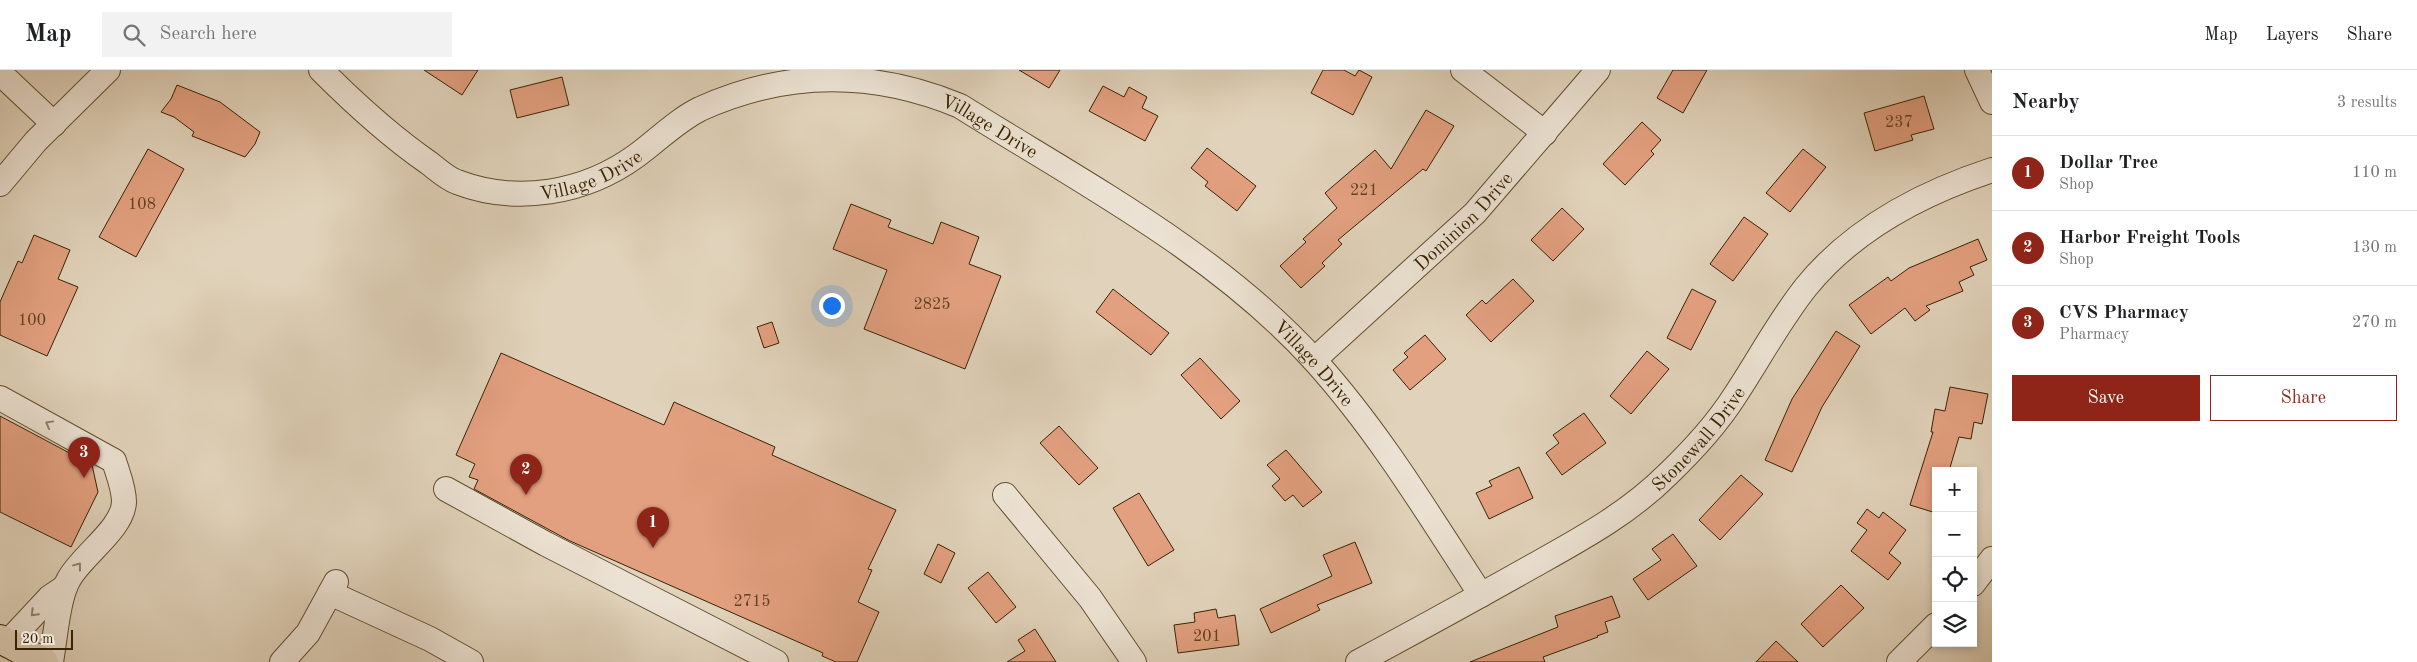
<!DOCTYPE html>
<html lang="en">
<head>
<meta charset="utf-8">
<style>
  body { margin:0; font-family:"Old Standard TT",serif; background:#f2f2f2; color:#202124 }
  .controls { position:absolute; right:15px; bottom:15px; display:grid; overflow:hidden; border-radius:0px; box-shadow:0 2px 8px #0003 }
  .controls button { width:45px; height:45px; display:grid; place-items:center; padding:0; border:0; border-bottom:1px solid #e0e0e0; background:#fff; color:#202124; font:25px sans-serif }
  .scale { position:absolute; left:15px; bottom:12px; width:58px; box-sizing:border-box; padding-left:5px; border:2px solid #382302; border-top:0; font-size:14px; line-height:18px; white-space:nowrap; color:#382302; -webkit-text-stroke:4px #ece2d3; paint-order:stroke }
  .you { position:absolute; left:831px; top:235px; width:18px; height:18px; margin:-12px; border:4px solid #fff; border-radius:50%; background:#1a73e8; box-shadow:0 0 0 8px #1a73e833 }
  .badge { display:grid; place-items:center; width:32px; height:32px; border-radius:50%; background:#8f2418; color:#fff; font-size:16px; font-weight:700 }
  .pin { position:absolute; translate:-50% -41px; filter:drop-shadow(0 1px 2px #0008) }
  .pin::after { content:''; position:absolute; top:26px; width:18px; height:15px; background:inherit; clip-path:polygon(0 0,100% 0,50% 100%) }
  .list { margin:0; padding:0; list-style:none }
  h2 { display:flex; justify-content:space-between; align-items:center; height:65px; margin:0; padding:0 20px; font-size:21px }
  h2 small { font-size:16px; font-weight:400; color:#757577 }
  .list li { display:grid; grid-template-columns:32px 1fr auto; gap:15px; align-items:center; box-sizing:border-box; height:75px; padding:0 20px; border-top:1px solid #e0e0e0 }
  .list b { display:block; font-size:19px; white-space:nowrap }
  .list p { margin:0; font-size:16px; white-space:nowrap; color:#757577 }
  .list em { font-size:16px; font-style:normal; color:#757577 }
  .actions { display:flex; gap:10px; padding:15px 20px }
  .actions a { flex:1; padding:11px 0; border:1px solid #8f2418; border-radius:0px; text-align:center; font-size:18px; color:#8f2418 }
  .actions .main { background:#8f2418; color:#fff }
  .icon { flex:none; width:28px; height:28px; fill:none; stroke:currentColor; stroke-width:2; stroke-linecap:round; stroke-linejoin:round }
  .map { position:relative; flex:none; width:1992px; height:592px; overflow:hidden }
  header { display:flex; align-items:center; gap:30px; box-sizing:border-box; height:70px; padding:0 25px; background:#fff; border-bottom:1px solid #e0e0e0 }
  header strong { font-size:24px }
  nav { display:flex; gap:28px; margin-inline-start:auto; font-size:18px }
  .search { width:350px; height:45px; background:#f2f2f2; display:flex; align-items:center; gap:12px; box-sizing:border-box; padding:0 18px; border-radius:0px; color:#757577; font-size:19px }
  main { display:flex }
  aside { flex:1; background:#fff }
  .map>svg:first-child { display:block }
  .building { fill:#e3a080; stroke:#382302 }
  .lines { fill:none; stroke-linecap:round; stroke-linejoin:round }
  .minor-casing { stroke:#624f30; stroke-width:26 }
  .major-casing { stroke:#382302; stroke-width:30 }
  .minor { stroke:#ece2d3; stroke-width:24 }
  .major { stroke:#e1d3bb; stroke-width:28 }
  .oneway { stroke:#92826a }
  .labels { text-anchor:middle; stroke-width:4; stroke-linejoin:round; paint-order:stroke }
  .number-label { font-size:16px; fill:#634222 }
  .street-label { font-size:19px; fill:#382302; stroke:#ece2d3 }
</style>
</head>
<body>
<header>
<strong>Map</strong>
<div class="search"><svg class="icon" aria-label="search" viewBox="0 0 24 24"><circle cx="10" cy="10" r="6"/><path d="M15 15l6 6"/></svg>Search here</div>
<nav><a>Map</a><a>Layers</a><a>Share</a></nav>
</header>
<main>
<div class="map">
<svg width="1992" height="592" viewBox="0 0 1992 592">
  <rect width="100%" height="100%" fill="#e1d3bb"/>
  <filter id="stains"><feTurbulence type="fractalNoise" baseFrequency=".004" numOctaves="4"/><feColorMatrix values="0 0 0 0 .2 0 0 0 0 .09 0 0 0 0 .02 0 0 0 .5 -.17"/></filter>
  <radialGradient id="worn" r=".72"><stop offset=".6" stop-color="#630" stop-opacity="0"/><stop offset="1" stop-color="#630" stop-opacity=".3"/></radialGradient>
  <path class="building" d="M424,0h54l-16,25z
    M1019,0h41l-11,18z
    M1323,0h21l11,6 4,-6 13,7 -19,38 -42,-22z
    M1673,0h34l-24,43 -26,-15z
    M562,7l7,28 -52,13 -7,-28z
    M177,15l43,17 40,30 -5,12 -10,13 -53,-21 2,-4 -20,-15 -13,-5 10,-13z
    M1103,16l21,11 5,-10 18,10 -5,11 16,8 -13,25 -56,-30z
    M1924,26l10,33 -23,6 2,5 -38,11 -11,-38z
    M1426,40l28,16 -28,45 -3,-2 -85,71 4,4 -20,19 3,3 -24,22 -21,-22 26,-24 -3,-3 34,-31 -12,-15 50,-43 16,19z
    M1642,52l19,18 -10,11 3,3 -29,31 -22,-21z
    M1207,78l49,38 -19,25 -32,-25 3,-4 -17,-14z
    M148,79l36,20 -48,88 -37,-20z
    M1803,79l23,18 -36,45 -24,-19z
    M851,134l40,16 -3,7 45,17 8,-22 38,15 -10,27 32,12 -36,93 -101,-40 23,-59 -54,-21z
    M1562,138l22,21 -31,32 -22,-21z
    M1744,147l24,17 -35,47 -23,-17z
    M34,165l36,15 -12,29 20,8 -31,69 -47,-21v-33l18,-41 4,2z
    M1978,169l9,21 -17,7 4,8 -15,7 4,9 -37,15 4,4 -15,11 -10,-13 -34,26 -22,-29 39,-28 3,4 18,-13z
    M1513,209l21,22 -43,41 -25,-27 16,-15 4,4z
    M1113,219l56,44 -18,22 -55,-43z
    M1692,219l24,12 -25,49 -24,-12z
    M772,252l7,21 -15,5 -7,-21z
    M1836,261l24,15 -38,61 -30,65 -27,-12 27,-61z
    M1425,265l21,24 -36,31 -17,-20 15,-13 -4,-4z
    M1647,281l22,18 -38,45 -21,-18z
    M501,283l163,72 10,-23 101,45 -3,8 124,55 -28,59 4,1 -14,32 21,10 -22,50h-21l-14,-6 1,-3 -253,-112 -96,-52 4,-9 -9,-3 6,-13 -19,-9z
    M1200,288l40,43 -19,18 -40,-44z
    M1950,317l38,7 -6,30 -8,-2 -3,17 -12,-2 -10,34h-13v42l-26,-8 23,-73h-2l4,-23 10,2z
    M1584,343l22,30 -44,32 -16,-22 13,-10 -6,-8z
    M0,346l92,49 6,27 -27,55 -71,-35z
    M1059,356l39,42 -19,17 -39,-42z
    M1286,380l36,42 -19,15 -10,-12 -8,6 -13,-15 8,-7 -13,-14z
    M1519,397l14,31 -44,21 -13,-26 16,-7 -3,-5z
    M1741,405l22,19 -43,46 -21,-20z
    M1139,423l35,57 -26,16 -35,-58z
    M1867,439l12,9 4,-6 23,18 -17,23 12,10 -13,17 -37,-29 16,-21 -10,-7z
    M1673,464l24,32 -49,34 -15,-21 28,-19 -9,-11z
    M1355,472l17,41 -55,22 3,5 -49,23 -11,-24 72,-33 -9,-21z
    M938,474l17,9 -14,30 -17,-9z
    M988,502l28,35 -20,16 -28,-35z
    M1841,515l23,23 -41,39 -22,-23z
    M1612,526l8,21 -15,5 3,10 -11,4 1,1 -55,20 2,5h-75l88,-35 -3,-11z
    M1216,539l2,9 17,-3 4,30 -61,8 -4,-28 21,-3 -1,-9z
    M1035,559l21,33h-49l18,-11 -7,-11z
    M1776,571l22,21h-42z"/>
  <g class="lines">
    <defs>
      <g id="minor">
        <path id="s1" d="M321,0c34,34 69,66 108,93 9,7 19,16 28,19 60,23 128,11 179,-26 22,-16 40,-35 64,-47 86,-39 173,-39 260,-3 121,76 259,148 355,255 64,71 114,154 166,234"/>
        <path d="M1463,0l82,63"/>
        <path d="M1977,0l15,32"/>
        <path d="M0,3l54,51"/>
        <path d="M0,114l36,-43 72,-71"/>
        <path id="s2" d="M1314,290l161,-147 123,-143"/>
        <path d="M0,328l114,63c4,13 10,27 10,41 -1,27 -42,53 -55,77 -11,18 -14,61 -18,83"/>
        <path d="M446,419l100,55 230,118"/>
        <path d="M1005,425l85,103 44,64"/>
        <path d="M1973,514l19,-25"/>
        <path d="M330,523l100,46 41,23"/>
        <path d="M7,573l43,-46 15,-10"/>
        <path d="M282,592l26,-29 28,-51"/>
        <path id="s3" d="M1358,592c58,-31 116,-63 173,-95 48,-27 97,-53 136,-92 24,-23 49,-50 67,-78 24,-36 45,-76 72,-110 47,-58 116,-94 186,-117"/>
        <path d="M1899,592l37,-37"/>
      </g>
      <path id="major" d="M0,569l44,23"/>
    </defs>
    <use href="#minor" class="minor-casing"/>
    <use href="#major" class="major-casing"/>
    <use href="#minor" class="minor"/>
    <use href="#major" class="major"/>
  </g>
  <defs><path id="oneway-chevron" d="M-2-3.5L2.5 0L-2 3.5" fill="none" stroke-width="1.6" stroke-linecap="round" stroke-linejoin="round" transform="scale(1.25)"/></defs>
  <g class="oneway">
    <use href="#oneway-chevron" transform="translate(49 354) rotate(-151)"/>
    <use href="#oneway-chevron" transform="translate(78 496) rotate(-53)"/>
    <use href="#oneway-chevron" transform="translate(34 543) rotate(134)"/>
  </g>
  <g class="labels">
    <g class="number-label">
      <text x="1899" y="57">237</text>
      <text x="1364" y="125">221</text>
      <text x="142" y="139">108</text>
      <text x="932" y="239">2825</text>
      <text x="32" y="255">100</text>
      <text x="752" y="536">2715</text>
      <text x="1207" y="571">201</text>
    </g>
    <g class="street-label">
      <text dy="7" stroke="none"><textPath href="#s1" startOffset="748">Village Drive</textPath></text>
      <text dy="7" stroke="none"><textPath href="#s1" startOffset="315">Village Drive</textPath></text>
      <text dy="7" stroke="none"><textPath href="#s2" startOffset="204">Dominion Drive</textPath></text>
      <text dy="7" stroke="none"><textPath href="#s1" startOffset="1152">Village Drive</textPath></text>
      <text dy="7" stroke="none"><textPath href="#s3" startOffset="410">Stonewall Drive</textPath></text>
    </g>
  </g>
  <rect width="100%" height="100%" filter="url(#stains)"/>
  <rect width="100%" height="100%" fill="url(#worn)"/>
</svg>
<div class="controls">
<button>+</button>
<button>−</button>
<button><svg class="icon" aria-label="locate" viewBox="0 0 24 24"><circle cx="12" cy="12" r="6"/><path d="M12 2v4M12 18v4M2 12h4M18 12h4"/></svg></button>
<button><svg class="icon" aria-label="layers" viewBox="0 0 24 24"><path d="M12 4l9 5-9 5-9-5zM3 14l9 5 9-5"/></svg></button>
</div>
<div class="scale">20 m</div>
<div class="you"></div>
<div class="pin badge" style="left:653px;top:478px">1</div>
<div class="pin badge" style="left:526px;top:425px">2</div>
<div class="pin badge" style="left:84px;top:408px">3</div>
</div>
<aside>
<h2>Nearby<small>3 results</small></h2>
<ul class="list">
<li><span class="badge">1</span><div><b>Dollar Tree</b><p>Shop</p></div><em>110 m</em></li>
<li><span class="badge">2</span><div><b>Harbor Freight Tools</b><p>Shop</p></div><em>130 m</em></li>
<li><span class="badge">3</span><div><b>CVS Pharmacy</b><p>Pharmacy</p></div><em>270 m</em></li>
</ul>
<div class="actions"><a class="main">Save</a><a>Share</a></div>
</aside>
</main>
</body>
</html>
